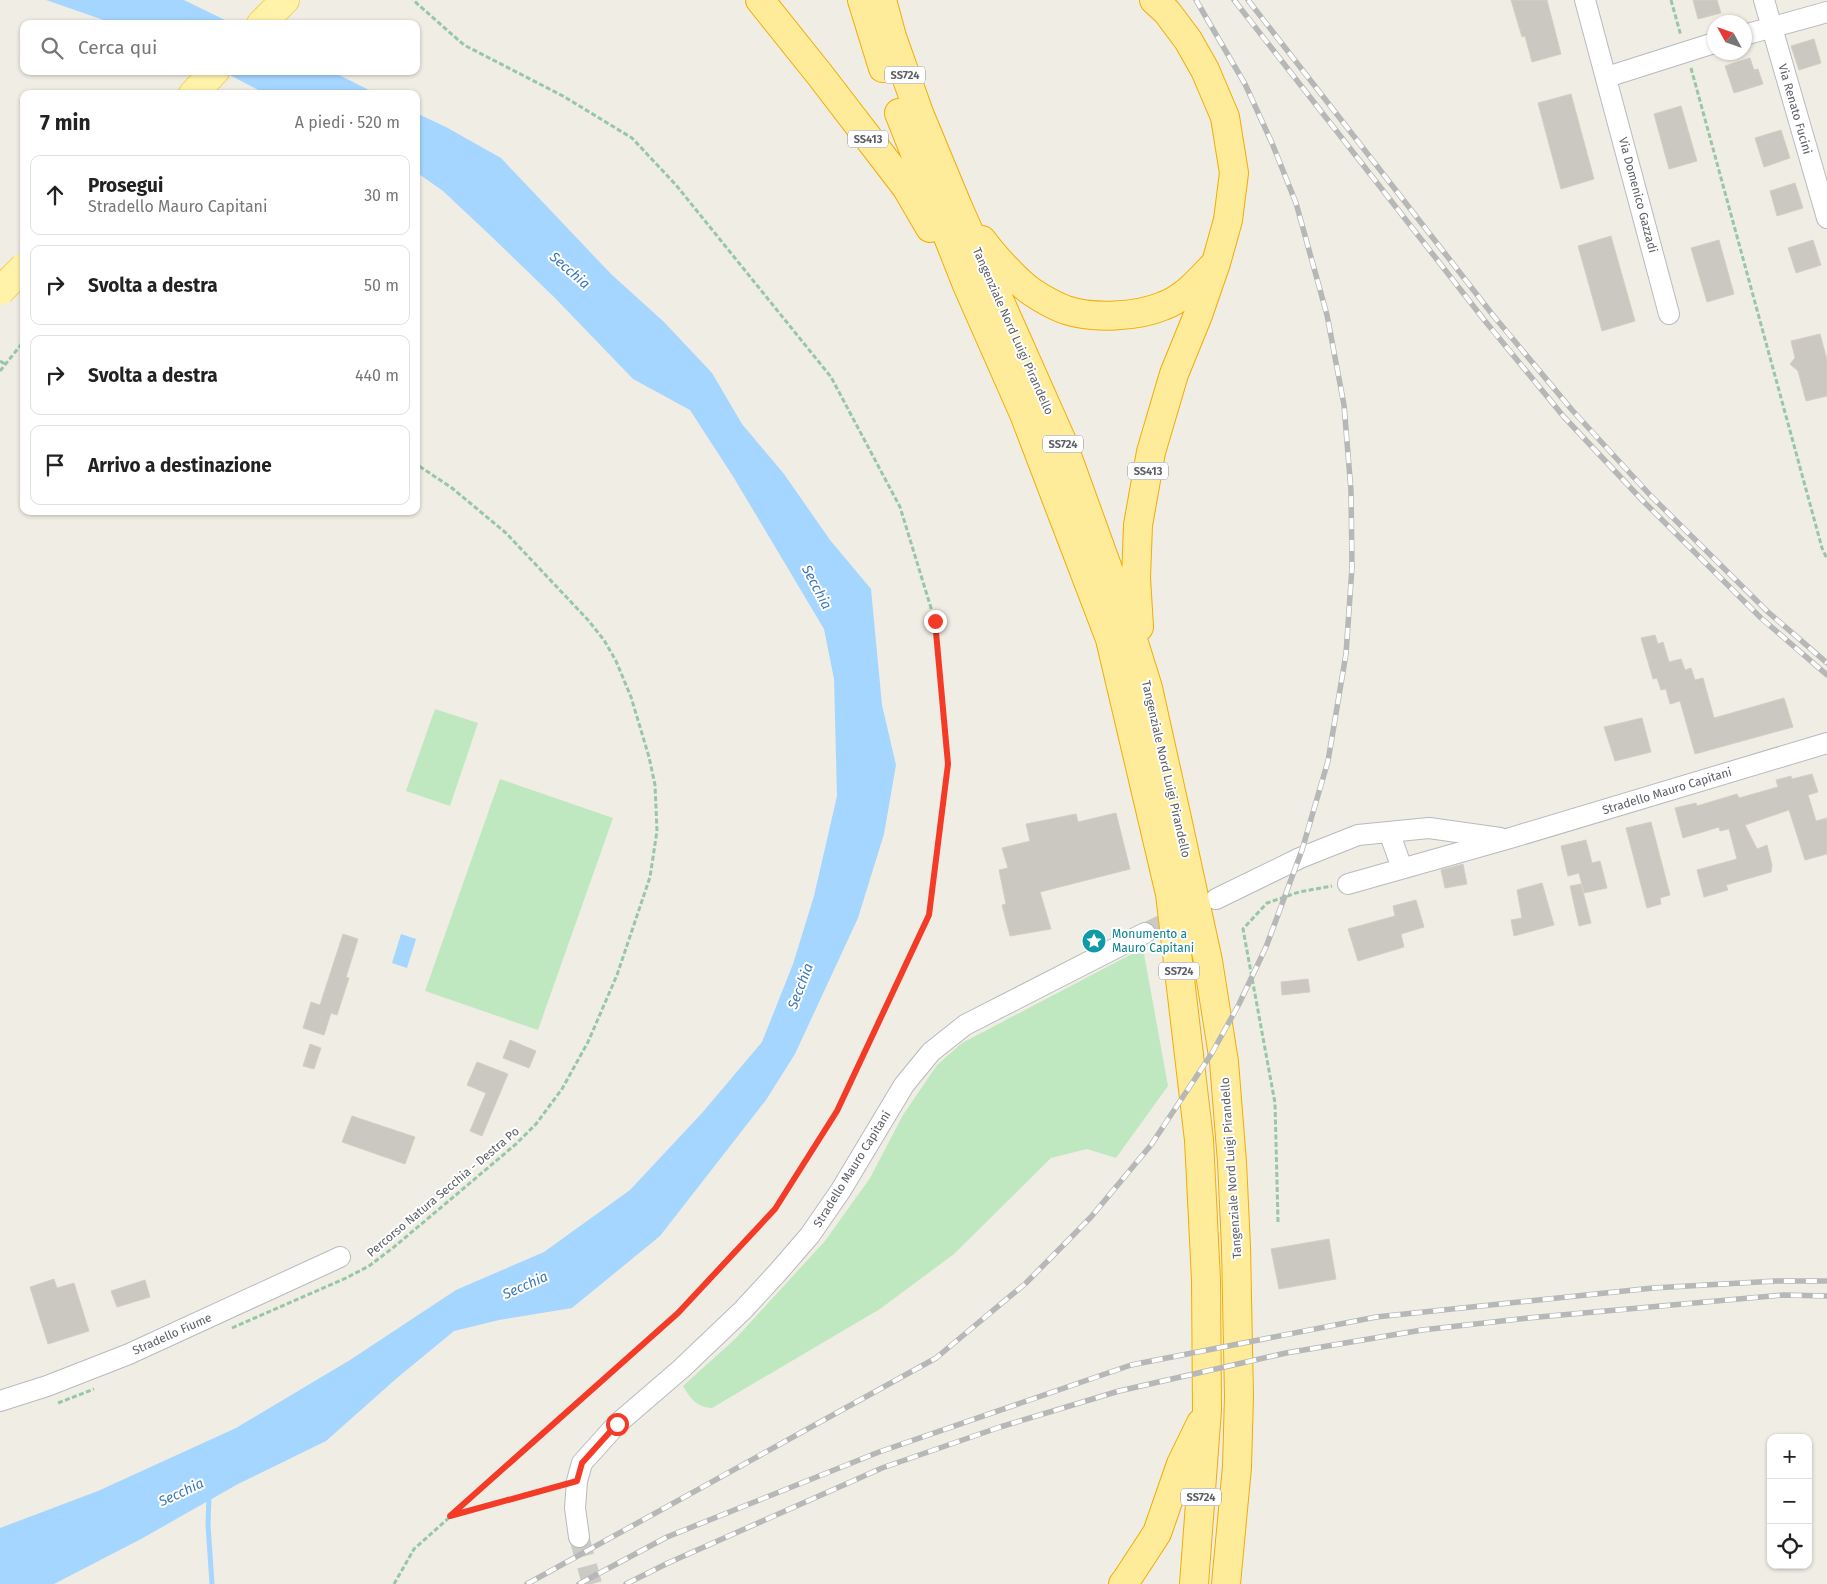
<!DOCTYPE html>
<html lang="it">
<head>
<meta charset="utf-8">
<style>
  body { margin:0; font-family:"Fira Sans",sans-serif; background:#f2f2f2; color:#222 }
  .controls { position:absolute; right:15px; bottom:15px; display:grid; overflow:hidden; border-radius:10px; box-shadow:0 1px 4px #0004 }
  .controls button { width:45px; height:45px; display:grid; place-items:center; padding:0; border:0; border-bottom:1px solid #e0e0e0; background:#fff; color:#222; font:25px sans-serif }
  .compass { position:absolute; left:1707px; top:15px; width:45px; height:45px; border-radius:50%; background:#fff; box-shadow:0 1px 4px #0004; rotate:310deg }
  .stop { position:absolute; width:15px; height:15px; margin:-11px; border:4px solid #f33b27; border-radius:50%; background:#fff }
  .stop.end { background:#f33b27; border-color:#fff; box-shadow:0 1px 5px #0008 }
  .list { margin:0; padding:0; list-style:none }
  h2 { display:flex; justify-content:space-between; align-items:center; height:65px; margin:0; padding:0 20px; font-size:21px }
  h2 small { font-size:16px; font-weight:400; color:#767676 }
  .list li { display:grid; grid-template-columns:32px 1fr auto; gap:15px; align-items:center; box-sizing:border-box; height:80px; margin:0 10px 10px; padding:0 10px; border:1px solid #e0e0e0; border-radius:10px }
  .list b { display:block; font-size:19px; white-space:nowrap }
  .list p { margin:0; font-size:16px; white-space:nowrap; color:#767676 }
  .list em { font-size:16px; font-style:normal; color:#767676 }
  .icon { flex:none; width:28px; height:28px; fill:none; stroke:currentColor; stroke-width:2; stroke-linecap:round; stroke-linejoin:round }
  .map { position:relative; flex:none; width:1827px; height:1584px; overflow:hidden }
  .search { position:absolute; background:#fff; box-shadow:0 1px 4px #0004; left:20px; top:20px; width:400px; height:55px; display:flex; align-items:center; gap:12px; box-sizing:border-box; padding:0 18px; border-radius:10px; color:#767676; font-size:19px }
  .panel { position:absolute; background:#fff; box-shadow:0 1px 4px #0004; left:20px; top:90px; width:400px; height:425px; border-radius:10px }
  .map>svg:first-child { display:block }
  .green { fill:#c0e8c0 }
  .water { fill:#a5d6ff }
  .lines { fill:none; stroke-linecap:round; stroke-linejoin:round }
  .stream { stroke:#a5d6ff; stroke-width:5 }
  .building { fill:#cbc8c1; stroke:#d5cfc2 }
  .minor-tunnel { stroke:#cbcac4; stroke-width:20; stroke-dasharray:20 10; stroke-linecap:butt }
  .minor-casing { stroke:#b7babf; stroke-width:22 }
  .primary-casing { stroke:#f9ce54; stroke-width:30 }
  .trunk-casing { stroke:#f4ac00; stroke-width:30 }
  .path { stroke:#97c7a6; stroke-width:3; stroke-dasharray:5 2.5; stroke-linecap:butt }
  .minor { stroke:#fff; stroke-width:20 }
  .primary { stroke:#fff3aa; stroke-width:28 }
  .trunk { stroke:#ffec9b; stroke-width:28 }
  .rail-casing { stroke:#b6b7b7; stroke-width:5.5 }
  .rail { stroke:#fff; stroke-width:4; stroke-dasharray:11; stroke-linecap:butt }
  .primary-bridge-casing { stroke:#f9ce54; stroke-width:30; stroke-linecap:butt }
  .primary-bridge { stroke:#fff3aa; stroke-width:28 }
  .route { stroke:#f33b27; stroke-width:6 }
  .labels { text-anchor:middle; stroke-width:4; stroke-linejoin:round; paint-order:stroke }
  .shield { fill:#fff; stroke:#8d9094; stroke-width:1 }
  .shield-label { font-size:11px; font-weight:bold; fill:#5c6066 }
  .street-label { font-size:12px; fill:#5c6066; stroke:#fff }
  .culture-label { font-size:12px; fill:#0d838f; stroke:#fff; text-anchor:start }
  .water-label { font-size:14px; font-style:italic; fill:#3b76b8; stroke:#fff }
</style>
</head>
<body>
<div class="map">
<svg width="1827" height="1584" viewBox="0 0 1827 1584">
  <rect width="100%" height="100%" fill="#f0ede4"/>
  <path class="green" d="M435,709l43,14 -28,83 -44,-15z
    M500,779l113,39 -75,212 -113,-39z
    M1143,948l25,138 -52,72 -29,-9 -36,9 -97,96 -74,55 -168,99c-16,-1 -21,-9 -29,-22l53,-48 89,-97 45,-63 33,-63 34,-50 25,-22z"/>
  <path class="water" d="M46,0h138l49,24h-118z
    M222,71h109l46,23h-111z
    M416,113l30,14 55,31 110,116 53,48 48,51 30,51 42,50 46,66 41,49 11,116 14,60 -12,69 -26,84 -63,136 -29,46 -106,136 -88,72 -73,12 -45,11 -57,47 -71,63 -88,43 -97,55 -87,45h-54v-56l98,-37 138,-63 114,-68 106,-70 88,-38 86,-62 72,-77 60,-71 31,-78 21,-68 23,-100 -3,-117 -10,-50 -90,-151 -44,-68 -57,-31 -78,-81 -63,-61 -49,-46 -27,-19z
    M401,934l15,5 -9,29 -15,-5z"/>
  <g class="lines">
    <path class="stream" d="M209,1495l-1,30 4,59"/>
  </g>
  <path class="building" d="M1511,0h36l14,54 -29,8 -7,-26 -3,1z
    M1693,0h24l4,13 -23,6z
    M1814,39l7,24 -22,7 -8,-24z
    M1750,58l4,12 4,-1 5,15 -29,9 -9,-27z
    M1571,94l23,85 -33,10 -23,-86z
    M1681,106l16,55 -28,8 -15,-55z
    M1781,130l9,28 -26,9 -9,-29z
    M1795,183l8,25 -26,8 -7,-25z
    M1611,236l24,85 -33,10 -24,-85z
    M1719,240l15,54 -27,8 -16,-54z
    M1813,240l8,25 -25,8 -8,-25z
    M1820,334l7,26v36l-21,5 -8,-30 -8,-7 5,-6 -4,-17z
    M1655,635l3,9 5,-2 6,20 12,-3 4,11 6,-2 4,12 8,-2 11,40 70,-20 9,29 -98,27 -15,-53 -10,3 -4,-15 -5,1 -4,-12 -4,1 -12,-41z
    M1642,718l9,34 -36,9 -11,-34z
    M1812,774l6,18 -10,3 8,26 11,-3v36l-22,6 -16,-50 -44,15 12,24 10,-4 5,20 -1,7 -45,13 2,5 -24,7 -7,-27 40,-11 -8,-30 -9,2 -1,-4 -36,11 -8,-30 21,-5 1,3 40,-12 2,4 39,-11 -2,-7 15,-4 1,3z
    M1116,813l14,56 -90,23 11,37 -41,7 -8,-31 4,-1 -7,-34 9,-2 -6,-20 28,-7 -4,-17 50,-10 2,8z
    M1651,822l19,73 -10,3 1,6 -14,4 -21,-80z
    M1586,840l6,23 8,-2 7,27 -23,5 -5,-20 -11,3 -7,-30z
    M1463,864l4,20 -22,4 -4,-18z
    M1542,883l12,42 -40,11 -3,-16 11,-2 -5,-28z
    M1581,884l10,39 -12,3 -9,-40z
    M1416,900l8,27 -23,7 3,13 -46,14 -10,-32 47,-13 -2,-10z
    M343,934l15,5 -12,38 3,1 -12,37 -6,-2 -7,22 -21,-7 8,-26 9,3z
    M1308,979l2,13 -28,3 -1,-13z
    M510,1040l26,11 -7,17 -26,-10z
    M310,1044l11,4 -7,21 -11,-3z
    M477,1062l31,12 -26,62 -12,-5 16,-38 -19,-8z
    M352,1116l63,21 -10,27 -63,-22z
    M1329,1239l7,40 -57,10 -8,-40z
    M54,1279l3,9 17,-5 15,48 -41,13 -18,-57z
    M145,1280l5,17 -33,10 -6,-16z"/>
  <g class="lines">
    <path class="minor-tunnel" d="M1145,933l39,-19
      M579,1537l13,47"/>
    <defs>
      <path id="minor" d="M1585,0l84,314
        M1764,0l63,218
        M1744,35l83,-23
        M1607,77l107,-34
        M1389,832l13,36
        M1348,884l159,-45 320,-96
        M1216,899l84,-41 58,-23 71,-7 71,10
        M0,1401l47,-15 82,-32 211,-97
        M579,1537l-4,-29 2,-27 5,-18 35,-39 64,-55 62,-59 35,-38 32,-37 31,-45 63,-105 27,-33 34,-27 180,-92"/>
      <path id="primary" d="M261,24l24,-24
        M193,94l22,-23"/>
      <path id="trunk" d="M760,0l60,75 86,112 24,41
        M862,0l21,68
        M882,0l10,37 27,76 39,94 103,232 68,188 19,61 30,135 30,138 16,101 8,100 4,85 3,149 -2,71 -11,117
        M899,113l68,172 57,129 86,225 60,255 29,246 7,140 1,130 -13,174
        M982,240c11,15 35,42 50,52 9,6 23,14 34,18 27,9 71,7 97,-4 20,-7 36,-25 50,-40
        M1139,627l-3,-49 2,-53 13,-73 23,-78 24,-59 18,-52 12,-43 6,-47 -9,-56 -20,-47 -17,-30 -21,-28 -13,-12
        M1123,1584l4,-5 30,-46 24,-69 20,-41"/>
    </defs>
    <use href="#minor" class="minor-casing"/>
    <use href="#primary" class="primary-casing"/>
    <use href="#trunk" class="trunk-casing"/>
    <path class="path" d="M1671,0l10,36
      M1691,68l131,480 5,11
      M0,361l5,3
      M0,371l24,-30
      M1278,1222l-3,-119 -32,-174 24,-26 32,-11 33,-6
      M232,1328l114,-50 23,-12 25,-19 63,-53 59,-50 20,-20 26,-35 26,-47 29,-67 33,-98 7,-46 -2,-46 -6,-28 -18,-60 -15,-36 -12,-21 -16,-20 -82,-87 -54,-45 -36,-24
      M58,1403l36,-14
      M451,1516l109,-30
      M394,1584l20,-35 264,-236 97,-104 62,-98 92,-196 19,-151 -13,-143 -35,-114 -69,-130 -155,-192 -44,-47 -69,-42 -99,-51 -51,-45"/>
    <use href="#minor" class="minor"/>
    <use href="#primary" class="primary"/>
    <use href="#trunk" class="trunk"/>
    <defs>
      <path id="rail" d="M1234,0l251,321 79,96 79,84 118,117 66,57
        M1248,0l244,314 80,96 78,85 118,117 59,51
        M527,1584l409,-226 90,-75 65,-66 60,-72 61,-92 27,-49 27,-57 36,-97 26,-89 18,-107 6,-87 -1,-76 -7,-86 -17,-90 -31,-112 -24,-60 -27,-59 -49,-84
        M579,1584l88,-47 212,-85 252,-87 245,-48 277,-29 123,-7h51
        M626,1584l42,-21 214,-95 118,-41 119,-36 167,-38 136,-23 106,-12 256,-23 43,1"/>
    </defs>
    <use href="#rail" class="rail-casing"/>
    <use href="#rail" class="rail"/>
    <defs>
      <path id="primary-bridge" d="M0,291l24,-24"/>
    </defs>
    <use href="#primary-bridge" class="primary-bridge-casing"/>
    <use href="#primary-bridge" class="primary-bridge"/>
  </g>
  <g class="lines">
    <path class="route" d="M617,1424l-35,39 -5,18 -127,35 228,-203 97,-104 62,-98 92,-196 19,-151 -13,-143"/>
  </g>
  <defs>
    <symbol id="sight-disc" viewBox="-11 -11 22 22"><circle r="9.5" fill="#0f9aa8" stroke="#fff"/><path d="M0-6L1.8-2.2L6-1.7L2.9 1.2L3.7 5.4L0 3.3L-3.7 5.4L-2.9 1.2L-6-1.7L-1.8-2.2Z" fill="#fff"/></symbol>
  </defs>
  <g fill-rule="evenodd">
    <use href="#sight-disc" x="1080" y="927" width="28" height="28"/>
  </g>
  <g class="labels">
    <g class="shield">
      <rect x="885" y="66.5" width="40" height="17" rx="4"/>
      <rect x="848" y="130.5" width="40" height="17" rx="4"/>
      <rect x="1043" y="435.5" width="40" height="17" rx="4"/>
      <rect x="1128" y="462.5" width="40" height="17" rx="4"/>
      <rect x="1159" y="962.5" width="40" height="17" rx="4"/>
      <rect x="1181" y="1488.5" width="40" height="17" rx="4"/>
    </g>
    <g class="shield-label">
      <text x="905" y="79">SS724</text>
      <text x="868" y="143">SS413</text>
      <text x="1063" y="448">SS724</text>
      <text x="1148" y="475">SS413</text>
      <text x="1179" y="975">SS724</text>
      <text x="1201" y="1501">SS724</text>
    </g>
    <g class="street-label">
      <text transform="translate(1795 109) rotate(74)" y="4">Via Renato Fucini</text>
      <text transform="translate(1638 195) rotate(75)" y="4">Via Domenico Gazzadi</text>
      <text transform="translate(1013 331) rotate(66)" y="4">Tangenziale Nord Luigi Pirandello</text>
      <text transform="translate(1166 769) rotate(77)" y="4">Tangenziale Nord Luigi Pirandello</text>
      <text transform="translate(1667 791) rotate(-17)" y="4">Stradello Mauro Capitani</text>
      <text transform="translate(1231 1168) rotate(-94)" y="4">Tangenziale Nord Luigi Pirandello</text>
      <text transform="translate(852 1169) rotate(-58)" y="4">Stradello Mauro Capitani</text>
      <text transform="translate(443 1192) rotate(-40)" y="4">Percorso Natura Secchia - Destra Po</text>
      <text transform="translate(172 1334) rotate(-24)" y="4">Stradello Fiume</text>
    </g>
    <g class="culture-label">
      <text x="1112" y="938">Monumento a<tspan x="1112" dy="14">Mauro Capitani</tspan></text>
    </g>
    <g class="water-label">
      <text transform="translate(570 270) rotate(41)" y="5">Secchia</text>
      <text transform="translate(817 587) rotate(62)" y="5">Secchia</text>
      <text transform="translate(800 986) rotate(-69)" y="5">Secchia</text>
      <text transform="translate(525 1285) rotate(-24)" y="5">Secchia</text>
      <text transform="translate(181 1492) rotate(-25)" y="5">Secchia</text>
    </g>
  </g>
</svg>
<div class="controls">
<button>+</button>
<button>−</button>
<button><svg class="icon" aria-label="locate" viewBox="0 0 24 24"><circle cx="12" cy="12" r="6"/><path d="M12 2v4M12 18v4M2 12h4M18 12h4"/></svg></button>
</div>
<svg class="compass" viewBox="-18 -18 36 36"><path d="M0-13l5 13h-10z" fill="#e53935"/><path d="M0 13l5-13h-10z" fill="#767676"/></svg>
<div class="stop" style="left:617px;top:1424px"></div>
<div class="stop end" style="left:935px;top:621px"></div>
<div class="search"><svg class="icon" aria-label="search" viewBox="0 0 24 24"><circle cx="10" cy="10" r="6"/><path d="M15 15l6 6"/></svg>Cerca qui</div>
<section class="panel">
<h2>7 min<small>A piedi · 520 m</small></h2>
<ul class="list">
<li><svg class="icon" aria-label="ahead" viewBox="0 0 24 24"><path d="M12 20V5M6 11l6-6 6 6"/></svg><div><b>Prosegui</b><p>Stradello Mauro Capitani</p></div><em>30 m</em></li>
<li><svg class="icon" aria-label="right" viewBox="0 0 24 24"><path d="M7 20v-9h11M14 6l5 5-5 5"/></svg><div><b>Svolta a destra</b></div><em>50 m</em></li>
<li><svg class="icon" aria-label="right" viewBox="0 0 24 24"><path d="M7 20v-9h11M14 6l5 5-5 5"/></svg><div><b>Svolta a destra</b></div><em>440 m</em></li>
<li><svg class="icon" aria-label="arrive" viewBox="0 0 24 24"><path d="M6 21V4h12l-3 4 3 4H6"/></svg><div><b>Arrivo a destinazione</b></div></li>
</ul>
</section>
</div>
</body>
</html>
